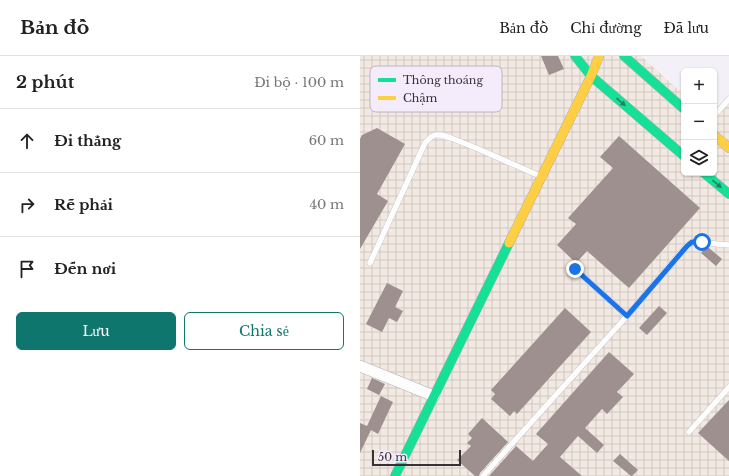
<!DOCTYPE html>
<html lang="vi">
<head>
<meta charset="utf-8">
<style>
  body { margin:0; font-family:"Libre Baskerville",serif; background:#f2f2f2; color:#222 }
  .controls { position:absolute; right:12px; top:12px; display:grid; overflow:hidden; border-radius:6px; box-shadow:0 1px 3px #0004 }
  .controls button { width:36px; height:36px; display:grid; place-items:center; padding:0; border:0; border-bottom:1px solid #e0e0e0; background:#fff; color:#222; font:20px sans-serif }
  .scale { position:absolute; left:12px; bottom:10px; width:89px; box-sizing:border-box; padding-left:4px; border:2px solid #353137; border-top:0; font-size:11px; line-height:14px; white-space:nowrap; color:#353137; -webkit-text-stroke:3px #f5ecfb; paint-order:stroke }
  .stop { position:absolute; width:12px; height:12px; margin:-9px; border:3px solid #1a73e8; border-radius:50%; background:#fff }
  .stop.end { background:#1a73e8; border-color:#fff; box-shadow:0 1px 4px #0008 }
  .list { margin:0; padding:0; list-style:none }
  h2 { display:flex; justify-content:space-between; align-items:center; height:52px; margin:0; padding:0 16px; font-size:17px }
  h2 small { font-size:13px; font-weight:400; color:#767676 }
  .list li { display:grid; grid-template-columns:26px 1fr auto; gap:12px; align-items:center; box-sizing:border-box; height:64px; padding:0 16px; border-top:1px solid #e0e0e0 }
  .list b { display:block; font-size:15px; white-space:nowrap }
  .list em { font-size:13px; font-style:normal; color:#767676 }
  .actions { display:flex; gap:8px; padding:12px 16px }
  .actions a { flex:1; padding:9px 0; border:1px solid #0f766e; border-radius:6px; text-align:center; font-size:14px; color:#0f766e }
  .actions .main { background:#0f766e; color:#fff }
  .icon { flex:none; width:22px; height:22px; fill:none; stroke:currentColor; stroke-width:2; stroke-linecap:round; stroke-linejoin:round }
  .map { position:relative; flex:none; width:369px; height:420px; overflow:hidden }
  header { display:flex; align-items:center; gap:24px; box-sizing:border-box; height:56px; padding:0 20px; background:#fff; border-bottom:1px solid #e0e0e0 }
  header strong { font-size:19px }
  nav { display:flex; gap:22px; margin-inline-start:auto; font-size:14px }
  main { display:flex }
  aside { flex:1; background:#fff }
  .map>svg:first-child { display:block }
  .industrial { fill:url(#industrial-grid) }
  .building { fill:#9d908e }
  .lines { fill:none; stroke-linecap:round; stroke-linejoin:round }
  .lane-casing { stroke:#b3afb5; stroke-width:6 }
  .street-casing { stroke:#b3afb5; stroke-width:12 }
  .fast-casing { stroke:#b3afb5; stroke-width:10 }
  .slow-casing { stroke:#b3afb5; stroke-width:10 }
  .lane { stroke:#fdfdfe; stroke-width:5.5 }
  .street { stroke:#fdfdfe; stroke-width:11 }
  .fast { stroke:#16e098; stroke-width:9 }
  .slow { stroke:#ffcf43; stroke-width:9 }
  .oneway { fill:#278063 }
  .route { stroke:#1a73e8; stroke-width:5 }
  .key { fill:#f5ecfb; stroke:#bbb4c0; stroke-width:1 }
  .key-label { font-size:11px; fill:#353137 }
</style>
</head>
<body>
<header>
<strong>Bản đồ</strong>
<nav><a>Bản đồ</a><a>Chỉ đường</a><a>Đã lưu</a></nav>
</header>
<main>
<aside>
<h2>2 phút<small>Đi bộ · 100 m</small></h2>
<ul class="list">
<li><svg class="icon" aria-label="ahead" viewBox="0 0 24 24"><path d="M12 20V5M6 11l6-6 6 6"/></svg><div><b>Đi thẳng</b></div><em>60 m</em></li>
<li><svg class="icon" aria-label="right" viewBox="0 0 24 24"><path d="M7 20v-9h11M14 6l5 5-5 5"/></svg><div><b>Rẽ phải</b></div><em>40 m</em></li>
<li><svg class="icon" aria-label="arrive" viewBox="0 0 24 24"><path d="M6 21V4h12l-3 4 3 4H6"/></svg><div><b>Đến nơi</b></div></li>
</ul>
<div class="actions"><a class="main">Lưu</a><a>Chia sẻ</a></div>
</aside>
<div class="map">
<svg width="369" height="420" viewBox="0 0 369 420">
  <defs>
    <pattern id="industrial-grid" width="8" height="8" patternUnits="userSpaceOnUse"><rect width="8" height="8" fill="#f2e9e2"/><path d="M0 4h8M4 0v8" fill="none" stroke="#d0c8c2"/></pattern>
  </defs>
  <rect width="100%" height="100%" fill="#f4f0f8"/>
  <path class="industrial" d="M0,0h281l43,39v78h30v-56l15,-17v376h-369z"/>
  <path class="building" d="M181,0h17l6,13 -15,6z
    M17,72l28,16 -28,50 11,7 -28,48v-110l2,-4z
    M259,80l81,72 -71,80 -42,-37 -11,12 -19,-18 19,-21 -8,-6 45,-50 -13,-11z
    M346,191l3,1 13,11 -6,7 -15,-13z
    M27,227l16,8 -8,16 8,4 -6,11 -8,-4 -7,14 -16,-8z
    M299,250l8,7 -20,22 -8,-7z
    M205,252l26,24 -74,82 -3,-3 -4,5 -19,-17 4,-5 -4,-4z
    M249,296l25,22 -17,18 6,5 -16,17 -5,-5 -17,19 19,17 -7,8 -19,-17 -18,21 22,19h-93l27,-30 17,15 15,-17 -12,-10z
    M12,322l13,6 -6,11 -12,-6z
    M21,340l12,6 -15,32 -7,-4 -11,23v-30l7,3z
    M369,344v61l-31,-28z
    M122,362l26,24 -28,31 -1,3h-4l-18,-16 14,-14 -4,-3 5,-5 -4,-4z
    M260,398l18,16 -6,6h-1l-18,-15z"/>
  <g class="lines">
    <defs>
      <path id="lane" d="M354,60l15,-17
        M10,207l55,-120 6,-6 4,-2h6l10,3 25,10 64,28
        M215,213l52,47
        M329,376l40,-45
        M123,420l144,-160 60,-71 5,-3 37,3"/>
      <path id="street" d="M0,310l74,30"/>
      <path id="fast" d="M215,0l16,20 93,80
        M264,0l60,53
        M344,117l25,21
        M35,420l114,-233"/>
      <path id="slow" d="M354,79l15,13
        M149,187l82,-167 8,-20"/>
    </defs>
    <use href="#lane" class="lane-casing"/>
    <use href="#street" class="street-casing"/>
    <use href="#fast" class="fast-casing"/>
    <use href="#slow" class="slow-casing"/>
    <use href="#lane" class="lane"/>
    <use href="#street" class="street"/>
    <use href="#fast" class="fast"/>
    <use href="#slow" class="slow"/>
  </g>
  <defs><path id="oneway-solid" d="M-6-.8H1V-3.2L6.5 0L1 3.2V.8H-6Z"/></defs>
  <g class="oneway">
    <use href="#oneway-solid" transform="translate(261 46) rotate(41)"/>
    <use href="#oneway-solid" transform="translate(357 128) rotate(41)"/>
  </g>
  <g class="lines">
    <path class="route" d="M215,213l52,47 60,-70 5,-4h10"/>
  </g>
  <rect x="10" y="10" width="132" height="46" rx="6" class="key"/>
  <rect x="18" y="22" width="18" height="4" fill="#16e098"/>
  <rect x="18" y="40" width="18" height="4" fill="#ffcf43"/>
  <g class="key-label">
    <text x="43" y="28">Thông thoáng</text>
    <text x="43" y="46">Chậm</text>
  </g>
</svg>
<div class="controls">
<button>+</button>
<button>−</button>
<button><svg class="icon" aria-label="layers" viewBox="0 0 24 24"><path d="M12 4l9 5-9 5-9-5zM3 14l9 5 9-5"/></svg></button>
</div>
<div class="scale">50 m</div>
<div class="stop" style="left:342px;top:186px"></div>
<div class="stop end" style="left:215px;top:213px"></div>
</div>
</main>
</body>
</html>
